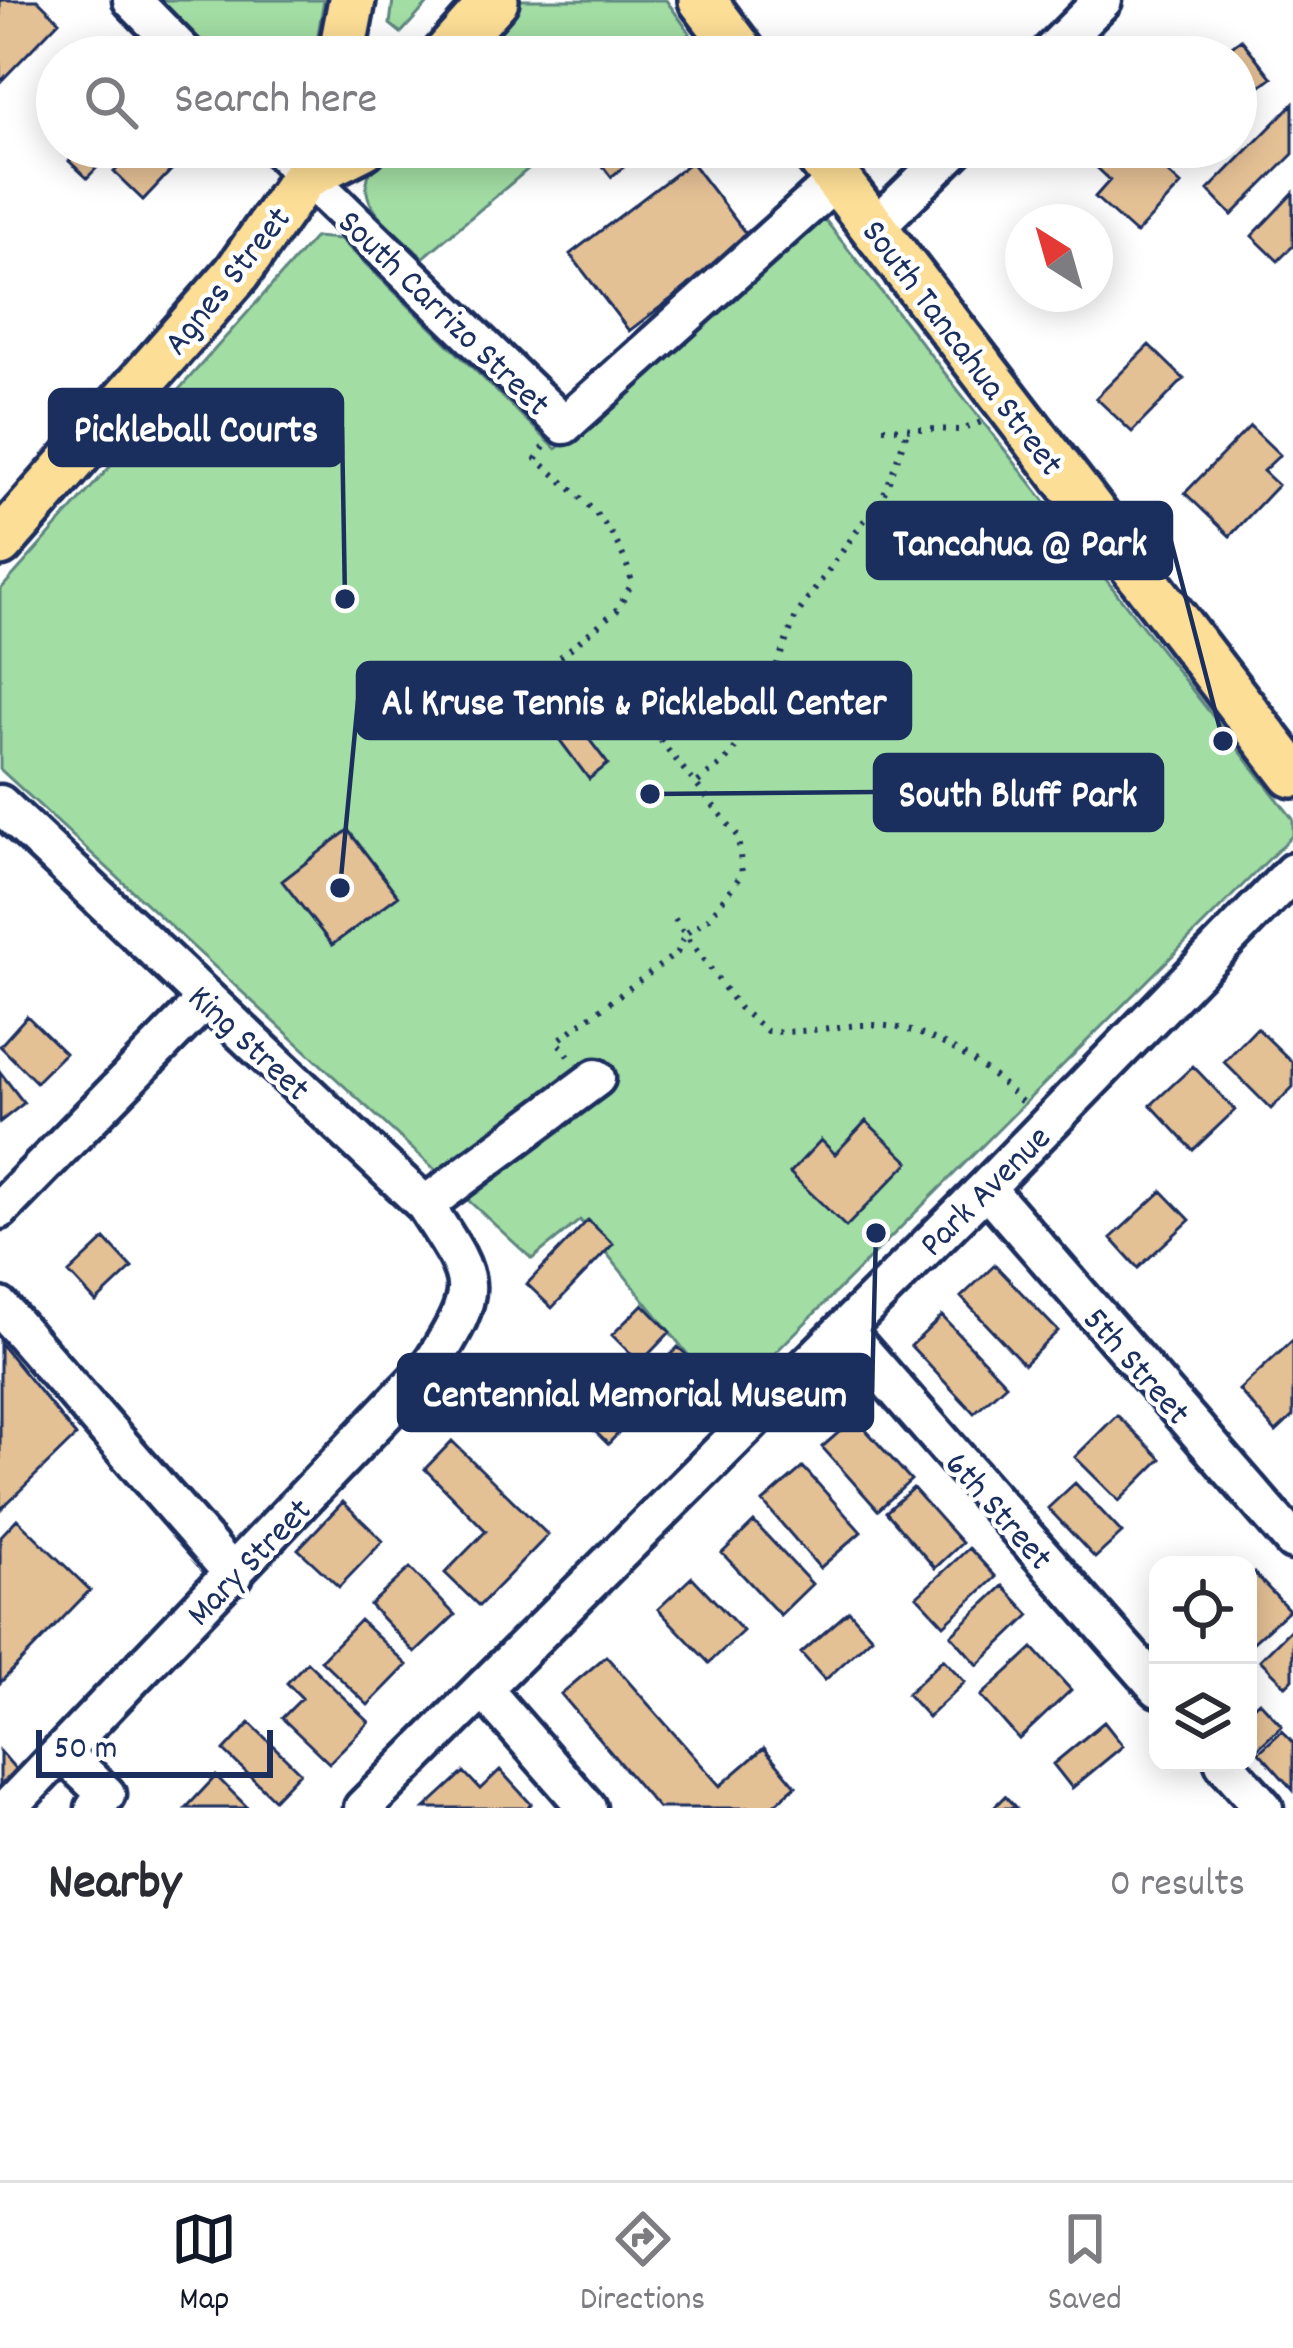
<!DOCTYPE html>
<html lang="en">
<head>
<meta charset="utf-8">
<style>
  body { margin:0; font-family:Dekko,sans-serif; background:#f7f7f7; color:#2b2b33 }
  .controls { position:absolute; right:36px; bottom:36px; display:grid; overflow:hidden; border-radius:24px; box-shadow:0 6px 30px #0003 }
  .controls button { width:108px; height:108px; display:grid; place-items:center; padding:0; border:0; border-bottom:3px solid #e1e1e2; background:#fff; color:#2b2b33; font:60px sans-serif }
  .compass { position:absolute; left:1005px; top:204px; width:108px; height:108px; border-radius:50%; background:#fff; box-shadow:0 6px 30px #0003; rotate:323deg }
  .scale { position:absolute; left:36px; bottom:30px; width:237px; box-sizing:border-box; padding-left:12px; border:6px solid #1b2f5e; border-top:0; font-size:33px; line-height:42px; white-space:nowrap; color:#1b2f5e; -webkit-text-stroke:9px #fff; paint-order:stroke }
  .list { margin:0; padding:0; list-style:none }
  h2 { display:flex; justify-content:space-between; align-items:center; height:156px; margin:0; padding:0 48px; font-size:51px }
  h2 small { font-size:39px; font-weight:400; color:#7c7c81 }
  .icon { flex:none; width:66px; height:66px; fill:none; stroke:currentColor; stroke-width:2; stroke-linecap:round; stroke-linejoin:round }
  .map { position:relative; flex:none; width:1293px; height:1808px; overflow:hidden }
  .search { position:absolute; background:#fff; box-shadow:0 6px 30px #0003; left:36px; right:36px; top:36px; height:132px; display:flex; align-items:center; gap:30px; box-sizing:border-box; padding:0 42px; border-radius:66px; color:#7c7c81; font-size:45px }
  .sheet { height:372px; background:#fff }
  nav { display:flex; justify-content:space-around; align-items:center; box-sizing:border-box; height:168px; border-top:3px solid #e1e1e2; background:#fff; font-size:33px; color:#7c7c81 }
  nav a { display:grid; justify-items:center; gap:6px }
  nav .on { color:#111827 }
  .map>svg:first-child { display:block }
  .green { fill:#a2dda3; stroke:#5e8680; stroke-width:3 }
  .building { fill:#e4c095; stroke:#1b2f5e; stroke-width:3 }
  .lines { fill:none; stroke-linecap:round; stroke-linejoin:round }
  .minor-casing { stroke:#1b2f5e; stroke-width:45 }
  .major-casing { stroke:#1b2f5e; stroke-width:54 }
  .path { stroke:#1b2f5e; stroke-width:6; stroke-dasharray:3 9; stroke-linecap:butt }
  .minor { stroke:#fff; stroke-width:36 }
  .major { stroke:#fdde96; stroke-width:45 }
  .labels { text-anchor:middle; stroke-width:9; stroke-linejoin:round; paint-order:stroke }
  .street-label { font-size:36px; fill:#1b2f5e; stroke:#fff }
  .leader { fill:none; stroke:#1b2f5e; stroke-width:4.5 }
  .callout-dot { fill:#1b2f5e; stroke:#fff; stroke-width:4.5 }
  .callout { fill:#1b2f5e; stroke:#1b2f5e; stroke-width:4.5 }
  .callout-label { font-size:39px; text-anchor:middle; font-weight:bold; fill:#fff }
</style>
</head>
<body>
<div class="map">
<svg width="1293" height="1808" viewBox="0 0 1293 1808">
  <rect width="100%" height="100%" fill="#fff"/>
  <filter id="ink" filterUnits="userSpaceOnUse"><feTurbulence type="fractalNoise" baseFrequency=".00833" numOctaves="2"/><feDisplacementMap in="SourceGraphic" scale="24" xChannelSelector="R" yChannelSelector="G"/><feConvolveMatrix kernelMatrix="1 2 1 2 8 2 1 2 1" color-interpolation-filters="sRGB"/></filter>
  <g filter="url(#ink)">
    <path class="green" d="M155,0h169l-10,57h-103z
      M393,0h38l-30,33 -11,-9z
      M516,0h150l24,33 -29,24h-195z
      M386,147h168l-131,111c-38,-39 -83,-59 -37,-111z
      M819,212l474,607v16l-567,567 -146,-182 -48,39 -532,-490v-179l315,-353 25,2 216,210z"/>
    <path class="building" d="M0,0h38l21,21 -59,61z
      M1241,39l31,39 -36,27v-48h-19z
      M1293,104v50l-61,61 -24,-25z
      M83,147h34l-30,31 -18,-17z
      M139,147h54l-50,53 -29,-28z
      M588,147h61l-38,30z
      M1103,147h37l41,38 -45,49 -41,-37 15,-17 -20,-19z
      M691,162l59,77 -121,92 -59,-77z
      M1293,193v53l-15,15 -26,-25z
      M1149,345l35,34 -52,53 -36,-34z
      M1250,426l30,29 -17,16 15,14 -48,51 -45,-43z
      M575,721l33,43 -19,15 -33,-44z
      M348,830l50,66 -66,49 -50,-64z
      M27,1016l38,37 -29,29 -36,-36z
      M1257,1028l36,35v24l-22,22 -47,-47z
      M1193,1066l42,44 -42,40 -42,-45z
      M0,1072l24,31 -24,19z
      M866,1121l43,41 -63,65 -56,-54 31,-33 14,14z
      M1162,1191l28,29 -52,48 -27,-30z
      M588,1220l25,24 -61,64 -25,-24z
      M105,1239l27,29 -36,34 -27,-29z
      M995,1265l63,66 -34,33 -63,-67z
      M643,1304l27,28 -30,31 -28,-28z
      M942,1316l64,68 -32,29 -63,-67z
      M1293,1340v76l-17,16 -37,-42z
      M0,1343l76,93 -76,74z
      M678,1347l30,28 -28,29 -29,-29z
      M578,1359l58,56 -28,29 -58,-57z
      M1117,1415l44,44 -42,42 -44,-44z
      M855,1418l56,62 -33,30 -56,-63z
      M452,1441l96,94 -69,71 -34,-33 41,-42 -61,-62z
      M803,1467l58,65 -41,36 -57,-66z
      M1075,1483l47,50 -27,25 -47,-50z
      M913,1488l49,55 -27,25 -49,-56z
      M343,1502l40,39 -44,46 -41,-38z
      M17,1519l73,71 -90,93v-146z
      M754,1522l58,62 -32,31 -58,-62z
      M969,1548l27,29 -52,48 -27,-29z
      M410,1568l45,47 -40,38 -45,-48z
      M1254,1573l35,37 -41,37v-68z
      M692,1577l51,54 -34,32 -51,-54z
      M1003,1586l27,29 -52,50 -27,-30z
      M849,1611l23,26 -47,43 -24,-27z
      M360,1620l47,45 -39,40 -47,-45z
      M1293,1627v52l-7,7 -26,-26z
      M1033,1648l38,42 -52,49 -38,-43z
      M606,1656l114,130 44,-38 32,38 -26,22h-112l-97,-114z
      M943,1659l22,23 -37,35 -21,-23z
      M307,1662l62,60 -40,41 -47,-45 20,-20 -15,-15z
      M1259,1701l23,25 -24,22 -10,-11v-26z
      M1104,1722l19,24 -51,42 -19,-24z
      M250,1723l50,49 -26,27 -50,-48z
      M1282,1731l11,12v47l-34,-38z
      M0,1751l19,22 -19,19z
      M500,1770l31,34 -4,4h-102l39,-36 16,17z
      M216,1776l32,32h-62z
      M1005,1796l11,12h-23z"/>
    <g class="lines">
      <defs>
        <path id="minor" d="M132,0l56,57
          M1046,57l57,-57
          M277,147l287,278 273,-245
          M874,228l83,-81
          M0,804l425,401c50,77 57,80 7,159l-424,444
          M986,1188l307,353
          M425,1205l171,-127
          M0,1210l206,-211
          M0,1307l234,268
          M844,1330l314,358
          M484,1690l103,118
          M62,1752l44,42 -11,14
          M1224,1763l40,45
          M363,1808l623,-620 307,-316"/>
        <path id="major" d="M702,0l43,57
          M341,57l11,-57
          M444,57l51,-57
          M812,147l481,627
          M305,176l58,-29
          M0,543l237,-270 68,-97 9,-29"/>
      </defs>
      <use href="#minor" class="minor-casing"/>
      <use href="#major" class="major-casing"/>
      <path class="path" d="M883,428l79,2 19,-8
        M544,447l-8,12c43,36 83,67 96,124l-14,26 -65,54 1,28 18,26
        M660,740l78,96 4,38 -33,44 -24,16 54,74 28,23c33,3 61,-4 94,-6 64,-3 120,36 164,80
        M698,782l27,-21 28,-36 43,-109 90,-126 22,-61
        M569,1056l-12,-15 120,-88 8,-19 -13,-19"/>
      <use href="#minor" class="minor"/>
      <use href="#major" class="major"/>
    </g>
  </g>
  <g class="labels">
    <g class="street-label">
      <text transform="translate(225 279) rotate(-51)" y="13">Agnes Street</text>
      <text transform="translate(446 311) rotate(44)" y="13">South Carrizo Street</text>
      <text transform="translate(965 346) rotate(53)" y="13">South Tancahua Street</text>
      <text transform="translate(251 1041) rotate(43)" y="13">King Street</text>
      <text transform="translate(983 1189) rotate(-45)" y="13">Park Avenue</text>
      <text transform="translate(1139 1364) rotate(49)" y="13">5th Street</text>
      <text transform="translate(1001 1509) rotate(49)" y="13">6th Street</text>
      <text transform="translate(247 1560) rotate(-46)" y="13">Mary Street</text>
    </g>
  </g>
  <path class="leader" d="M345 599L342 427M1223 741L1171 541M340 888L358 700M650 794L875 792M876 1233L872 1392"/>
  <g class="callout-dot">
    <circle cx="345" cy="599" r="12"/>
    <circle cx="1223" cy="741" r="12"/>
    <circle cx="340" cy="888" r="12"/>
    <circle cx="650" cy="794" r="12"/>
    <circle cx="876" cy="1233" r="12"/>
  </g>
  <g class="callout">
    <rect x="50" y="390" width="292" height="75" rx="12"/>
    <rect x="868" y="503" width="303" height="75" rx="12"/>
    <rect x="358" y="663" width="552" height="75" rx="12"/>
    <rect x="875" y="755" width="287" height="75" rx="12"/>
    <rect x="399" y="1355" width="473" height="75" rx="12"/>
  </g>
  <g class="callout-label">
    <text x="196" y="441">Pickleball Courts</text>
    <text x="1020" y="555">Tancahua @ Park</text>
    <text x="634" y="714">Al Kruse Tennis &amp; Pickleball Center</text>
    <text x="1018" y="806">South Bluff Park</text>
    <text x="635" y="1406">Centennial Memorial Museum</text>
  </g>
</svg>
<div class="controls">
<button><svg class="icon" aria-label="locate" viewBox="0 0 24 24"><circle cx="12" cy="12" r="6"/><path d="M12 2v4M12 18v4M2 12h4M18 12h4"/></svg></button>
<button><svg class="icon" aria-label="layers" viewBox="0 0 24 24"><path d="M12 4l9 5-9 5-9-5zM3 14l9 5 9-5"/></svg></button>
</div>
<svg class="compass" viewBox="-18 -18 36 36"><path d="M0-13l5 13h-10z" fill="#e53935"/><path d="M0 13l5-13h-10z" fill="#7c7c81"/></svg>
<div class="scale">50 m</div>
<div class="search"><svg class="icon" aria-label="search" viewBox="0 0 24 24"><circle cx="10" cy="10" r="6"/><path d="M15 15l6 6"/></svg>Search here</div>
</div>
<section class="sheet">
<h2>Nearby<small>0 results</small></h2>
<ul class="list">
</ul>
</section>
<nav>
<a class="on"><svg class="icon" aria-label="map" viewBox="0 0 24 24"><path d="M3 6l6-2 6 2 6-2v14l-6 2-6-2-6 2zM9 4v14M15 6v14"/></svg>Map</a>
<a><svg class="icon" aria-label="directions" viewBox="0 0 24 24"><path d="M12 3l9 9-9 9-9-9zM9 14v-3h6M13 9l2 2-2 2"/></svg>Directions</a>
<a><svg class="icon" aria-label="saved" viewBox="0 0 24 24"><path d="M7 4h10v16l-5-4-5 4z"/></svg>Saved</a>
</nav>
</body>
</html>
